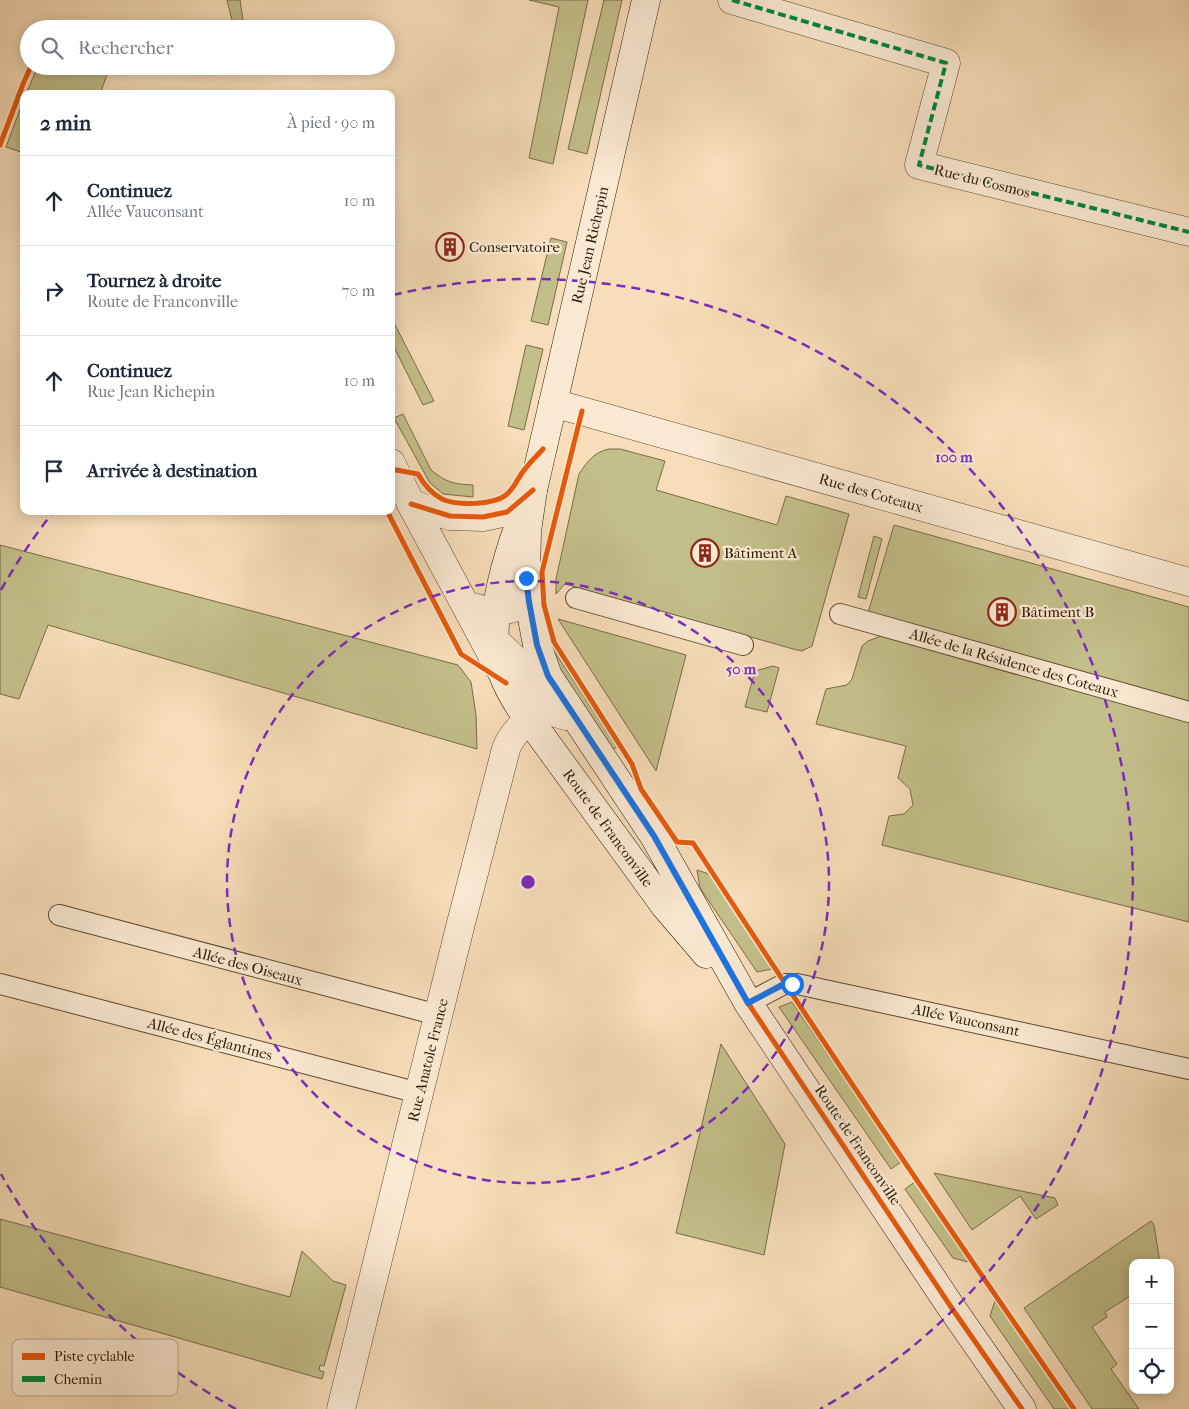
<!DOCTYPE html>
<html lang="fr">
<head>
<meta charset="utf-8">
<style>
  body { margin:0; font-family:"IM FELL French Canon",serif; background:#f6f6f7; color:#1f2937 }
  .controls { position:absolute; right:15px; bottom:15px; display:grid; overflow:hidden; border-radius:10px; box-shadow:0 2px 12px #0003 }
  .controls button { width:45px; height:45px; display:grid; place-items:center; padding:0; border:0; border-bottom:1px solid #e0e1e3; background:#fff; color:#1f2937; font:25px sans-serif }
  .stop { position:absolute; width:15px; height:15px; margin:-11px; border:4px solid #1a73e8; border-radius:50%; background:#fff }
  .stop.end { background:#1a73e8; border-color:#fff; box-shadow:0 1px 5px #0008 }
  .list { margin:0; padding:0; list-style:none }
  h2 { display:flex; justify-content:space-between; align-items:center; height:65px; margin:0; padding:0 20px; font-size:21px }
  h2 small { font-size:16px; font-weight:400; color:#747a83 }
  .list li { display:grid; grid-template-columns:32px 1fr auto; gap:15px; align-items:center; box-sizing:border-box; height:90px; padding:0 20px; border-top:1px solid #e0e1e3 }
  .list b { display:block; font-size:19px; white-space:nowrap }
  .list p { margin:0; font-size:16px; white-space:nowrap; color:#747a83 }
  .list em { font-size:16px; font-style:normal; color:#747a83 }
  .icon { flex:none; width:28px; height:28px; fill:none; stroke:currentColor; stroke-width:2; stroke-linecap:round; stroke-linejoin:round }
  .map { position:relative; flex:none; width:1189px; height:1409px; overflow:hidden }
  .search { position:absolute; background:#fff; box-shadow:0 2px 12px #0003; left:20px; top:20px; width:375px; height:55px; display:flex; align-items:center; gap:12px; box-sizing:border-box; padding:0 18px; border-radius:28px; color:#747a83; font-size:19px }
  .panel { position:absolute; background:#fff; box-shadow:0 2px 12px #0003; left:20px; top:90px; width:375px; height:425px; border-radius:10px }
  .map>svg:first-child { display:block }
  .green { fill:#c3bf8a; stroke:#776c46 }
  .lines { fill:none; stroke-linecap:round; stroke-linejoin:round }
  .lane-casing { stroke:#5e4a30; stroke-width:22 }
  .street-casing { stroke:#5e4a30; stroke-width:29 }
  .secondary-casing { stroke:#2b1903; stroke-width:29 }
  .lane { stroke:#fae9d2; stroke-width:20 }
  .street { stroke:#fae9d2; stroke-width:28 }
  .secondary { stroke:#fae9d2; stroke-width:28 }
  .quiet { stroke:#00873e; stroke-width:4; stroke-dasharray:8 4; stroke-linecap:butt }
  .cycleway-casing { stroke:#fae9d2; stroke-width:8 }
  .cycleway { stroke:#e8590c; stroke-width:5 }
  .route { stroke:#1a73e8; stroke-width:6 }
  .ring { fill:none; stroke:#7b2cbf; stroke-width:2.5; stroke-dasharray:9 6 }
  .labels { text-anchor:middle; stroke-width:4.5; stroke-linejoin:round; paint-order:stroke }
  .street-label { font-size:15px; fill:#2b1903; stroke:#fae9d2 }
  .poi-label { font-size:15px; fill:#2b1903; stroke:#fae9d2; text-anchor:start }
  .key { fill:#fae9d2; stroke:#bcab94; stroke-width:1 }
  .key-label { font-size:14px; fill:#2b1903 }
  .centre { fill:#7b2cbf; stroke:#fae9d2; stroke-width:2.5 }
  .ring-label { font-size:15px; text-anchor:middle; font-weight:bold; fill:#7b2cbf; stroke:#fae9d2; stroke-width:4.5; stroke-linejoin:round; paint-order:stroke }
</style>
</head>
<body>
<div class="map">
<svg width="1189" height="1409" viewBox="0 0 1189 1409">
  <rect width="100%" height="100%" fill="#f7ddb9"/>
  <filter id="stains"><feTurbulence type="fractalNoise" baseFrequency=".004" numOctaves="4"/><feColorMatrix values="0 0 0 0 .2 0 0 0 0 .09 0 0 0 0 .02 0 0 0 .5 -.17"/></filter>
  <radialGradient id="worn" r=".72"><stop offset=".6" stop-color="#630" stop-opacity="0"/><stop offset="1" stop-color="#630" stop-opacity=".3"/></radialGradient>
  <path class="green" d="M227,0h13l4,27 -12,-7z
    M529,0h59l-35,164 -24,-6 30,-151z
    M604,0h18l-35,154 -19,-5z
    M38,66h72l-10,28h-74z
    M24,99v54l-18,-6z
    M551,238l16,4 -19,83 -17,-4z
    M391,317l43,84 -11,4 -32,-64z
    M526,345l17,4 -19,81 -16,-4z
    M403,414l28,56c16,13 23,14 42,15v12l-30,-3 -13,-11 -36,-65z
    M609,449h11l45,12 -9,29 121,35 9,-29 63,18 -37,132 -10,5 -9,-2 -228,-65 -9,10v-15l23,-105c8,-12 15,-22 30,-25z
    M894,525l295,82v96l-321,-90z
    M874,536l8,3 -16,60 -8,-2z
    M0,545l458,120 13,17 5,33 1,34 -429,-124 -29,74 -19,-5z
    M543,611l10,38 64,98 -6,4 -57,-85z
    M558,619l128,36 -30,116z
    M881,636l308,85v201l-307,-77 7,-29 15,-2 9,-9 -3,-16 -12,-11 8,-32 -90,-22 10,-35 21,-4 5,-6 10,-33 6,-5z
    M773,666l6,2 -12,44 -22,-5 10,-36z
    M697,870l12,4 63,95 -15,3 -57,-84z
    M792,1002l109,160 -10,7 -112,-162z
    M721,1044l64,100 -21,111 -88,-22z
    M934,1173l121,25 3,7 -22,14 -16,-23 -48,34z
    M915,1182l53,80 -15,-4 -48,-69z
    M0,1219l290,78 12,-46 31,30 13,4 -22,81 -4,-1 -1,5 5,2 -2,7 -322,-92z
    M1151,1221l3,4 6,38h-27v31l-28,18 2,5 -15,10 25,37 -6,5 28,40h-47l-68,-101z
    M995,1301l75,108h-16l-64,-93z"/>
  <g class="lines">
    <defs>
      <path id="lane" d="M576,598l167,47
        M840,614l349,98
        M59,915l379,100
        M0,984l419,109
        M748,1003l36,-19h13l392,85"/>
      <path id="street" d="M732,0l214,63 -27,102 270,67
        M553,403l636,179
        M391,463l20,41 88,164
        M411,504l39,12 33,1 24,-5 26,-22
        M473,607c17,7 42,5 56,-8
        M489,635l32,30 32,47 13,4
        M341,1409l119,-482 46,-178c4,-12 22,-33 35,-38 3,-1 8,0 12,1"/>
      <path id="secondary" d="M646,0l-113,490 -6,41 -1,47 3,24 8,43 11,31 106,160 94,167 203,304 71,102
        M518,528c-11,30 -26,83 -23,114 2,24 12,45 25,65l145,199 41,48"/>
    </defs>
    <use href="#lane" class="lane-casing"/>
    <use href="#street" class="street-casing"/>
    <use href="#secondary" class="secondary-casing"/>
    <use href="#lane" class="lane"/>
    <use href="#street" class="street"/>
    <use href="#secondary" class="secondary"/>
    <path class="quiet" d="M732,0l214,63 -27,102 270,67"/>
    <defs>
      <path id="cycleway" d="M0,145l23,-61 8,-18
        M582,411l-40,161 2,33 10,37 78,122 9,25 36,53 16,1c124,191 251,379 381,566
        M391,469l27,5c6,11 13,19 24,25 15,7 51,6 64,-4 9,-7 12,-18 19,-26 5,-7 12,-13 18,-20
        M411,504l39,12 33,1 24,-5 26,-22
        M387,511l74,143 45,29
        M683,888l65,115 203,304 71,102"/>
    </defs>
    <use href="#cycleway" class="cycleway-casing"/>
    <use href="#cycleway" class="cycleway"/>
  </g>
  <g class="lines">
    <path class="route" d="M526,578l3,24 8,43 11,31 106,160 94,167 36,-19h8"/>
  </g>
  <g class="ring">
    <circle cx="528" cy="882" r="301"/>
    <path d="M236 1409A602 602 0 0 1 1 1174M1 590A602 602 0 0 1 54 511M393 295A602 602 0 0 1 820 1409"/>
  </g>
  <defs>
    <symbol id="building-ring" viewBox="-11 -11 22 22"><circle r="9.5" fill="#fae9d2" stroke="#8f2418" stroke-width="1.5"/><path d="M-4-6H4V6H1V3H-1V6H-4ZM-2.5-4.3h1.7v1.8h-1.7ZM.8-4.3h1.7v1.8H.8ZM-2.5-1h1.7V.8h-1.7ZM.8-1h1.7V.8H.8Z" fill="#8f2418"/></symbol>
  </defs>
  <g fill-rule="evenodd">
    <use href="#building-ring" x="434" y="231" width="32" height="32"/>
    <use href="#building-ring" x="689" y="537" width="32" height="32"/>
    <use href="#building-ring" x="986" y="596" width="32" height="32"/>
  </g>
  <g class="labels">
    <g class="street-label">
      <text transform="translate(982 181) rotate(14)" y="5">Rue du Cosmos</text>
      <text transform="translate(590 245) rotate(-77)" y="5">Rue Jean Richepin</text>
      <text transform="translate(871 493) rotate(16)" y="5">Rue des Coteaux</text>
      <text transform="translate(1014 663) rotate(16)" y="5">Allée de la Résidence des Coteaux</text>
      <text transform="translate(608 828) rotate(54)" y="5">Route de Franconville</text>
      <text transform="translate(248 966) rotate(15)" y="5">Allée des Oiseaux</text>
      <text transform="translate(966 1020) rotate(12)" y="5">Allée Vauconsant</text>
      <text transform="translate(210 1039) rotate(15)" y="5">Allée des Églantines</text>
      <text transform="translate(428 1060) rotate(-76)" y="5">Rue Anatole France</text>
      <text transform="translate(858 1145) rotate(56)" y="5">Route de Franconville</text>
    </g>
    <g class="poi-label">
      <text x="469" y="252">Conservatoire</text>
      <text x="724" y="558">Bâtiment A</text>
      <text x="1021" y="617">Bâtiment B</text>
    </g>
  </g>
  <rect x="12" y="1339" width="166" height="57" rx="8" class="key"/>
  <rect x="22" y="1353" width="23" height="7" fill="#e8590c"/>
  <rect x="22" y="1376" width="23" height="6" fill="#00873e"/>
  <g class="key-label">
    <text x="54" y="1361">Piste cyclable</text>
    <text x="54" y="1384">Chemin</text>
  </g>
  <circle cx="528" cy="882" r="8" class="centre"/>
  <g class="ring-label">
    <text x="954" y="462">100 m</text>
    <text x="741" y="674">50 m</text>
  </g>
  <rect width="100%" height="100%" filter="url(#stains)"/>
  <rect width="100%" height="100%" fill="url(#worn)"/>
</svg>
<div class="controls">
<button>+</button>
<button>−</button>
<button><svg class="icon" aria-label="locate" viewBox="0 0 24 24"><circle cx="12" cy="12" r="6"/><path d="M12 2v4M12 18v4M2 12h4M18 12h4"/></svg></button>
</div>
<div class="stop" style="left:792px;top:984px"></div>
<div class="stop end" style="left:526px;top:578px"></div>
<div class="search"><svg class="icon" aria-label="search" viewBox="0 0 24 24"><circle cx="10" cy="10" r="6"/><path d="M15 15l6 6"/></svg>Rechercher</div>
<section class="panel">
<h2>2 min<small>À pied · 90 m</small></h2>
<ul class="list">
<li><svg class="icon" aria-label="ahead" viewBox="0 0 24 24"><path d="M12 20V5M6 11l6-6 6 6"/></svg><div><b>Continuez</b><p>Allée Vauconsant</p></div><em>10 m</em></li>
<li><svg class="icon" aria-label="right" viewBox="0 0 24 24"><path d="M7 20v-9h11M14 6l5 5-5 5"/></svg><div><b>Tournez à droite</b><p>Route de Franconville</p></div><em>70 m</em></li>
<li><svg class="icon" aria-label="ahead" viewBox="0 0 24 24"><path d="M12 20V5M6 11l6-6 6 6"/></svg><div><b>Continuez</b><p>Rue Jean Richepin</p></div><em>10 m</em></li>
<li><svg class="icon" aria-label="arrive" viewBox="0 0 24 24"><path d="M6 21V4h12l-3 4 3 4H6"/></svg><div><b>Arrivée à destination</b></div></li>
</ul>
</section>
</div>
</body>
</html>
